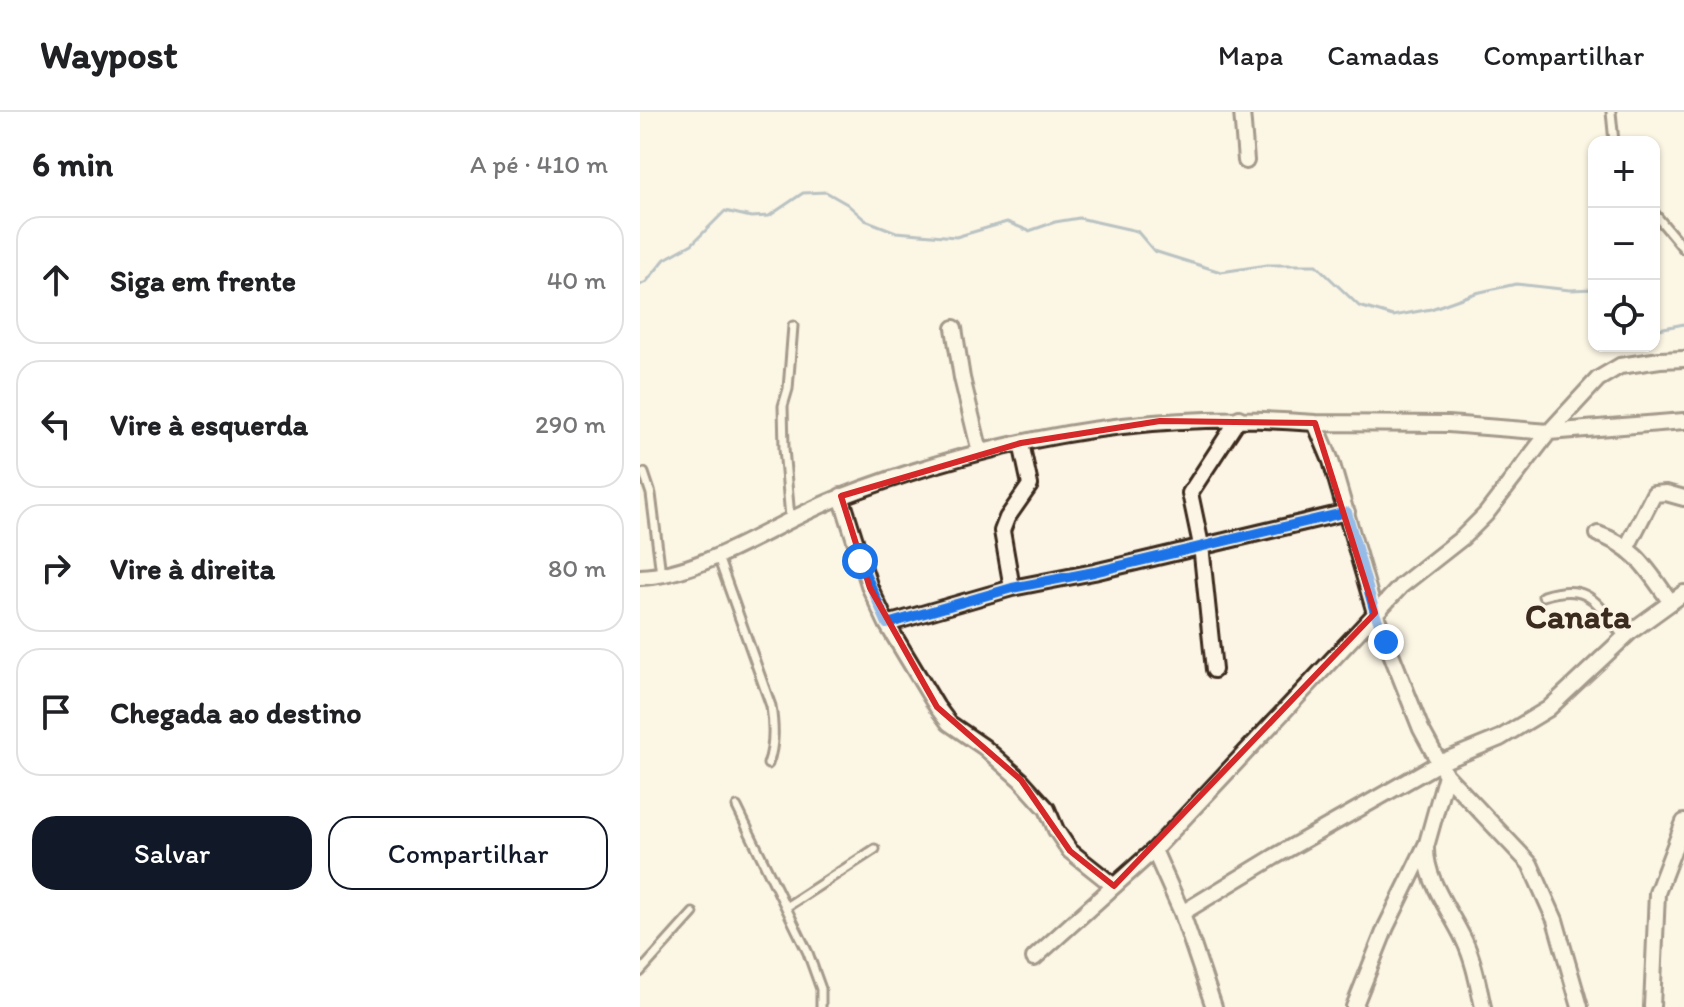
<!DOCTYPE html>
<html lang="pt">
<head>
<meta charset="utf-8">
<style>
  body { margin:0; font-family:Itim,sans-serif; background:#f6f6f6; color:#202124 }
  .controls { position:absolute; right:24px; top:24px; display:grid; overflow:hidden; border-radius:16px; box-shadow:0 2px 6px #0004 }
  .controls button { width:72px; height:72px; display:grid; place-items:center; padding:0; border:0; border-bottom:2px solid #e0e0e0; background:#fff; color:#202124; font:40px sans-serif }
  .stop { position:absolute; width:24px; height:24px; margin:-18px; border:6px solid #1a73e8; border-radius:50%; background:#fff }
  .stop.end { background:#1a73e8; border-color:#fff; box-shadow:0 2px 8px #0008 }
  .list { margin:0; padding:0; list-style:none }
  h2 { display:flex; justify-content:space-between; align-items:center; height:104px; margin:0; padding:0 32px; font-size:34px }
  h2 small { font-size:26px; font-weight:400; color:#757577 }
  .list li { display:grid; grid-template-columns:52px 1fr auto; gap:24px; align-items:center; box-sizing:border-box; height:128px; margin:0 16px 16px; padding:0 16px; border:2px solid #e0e0e0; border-radius:24px }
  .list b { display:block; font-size:30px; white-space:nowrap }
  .list em { font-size:26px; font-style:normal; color:#757577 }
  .actions { display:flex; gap:16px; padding:24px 32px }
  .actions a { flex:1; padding:18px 0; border:2px solid #111827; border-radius:24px; text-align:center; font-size:28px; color:#111827 }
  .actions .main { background:#111827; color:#fff }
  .icon { flex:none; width:44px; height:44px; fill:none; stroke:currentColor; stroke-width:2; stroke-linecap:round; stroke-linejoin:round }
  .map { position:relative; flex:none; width:1044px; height:895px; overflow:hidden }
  header { display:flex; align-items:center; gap:48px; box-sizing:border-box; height:112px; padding:0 40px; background:#fff; border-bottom:2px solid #e0e0e0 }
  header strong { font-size:38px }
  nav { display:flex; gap:44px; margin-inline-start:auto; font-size:28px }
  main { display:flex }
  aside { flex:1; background:#fff }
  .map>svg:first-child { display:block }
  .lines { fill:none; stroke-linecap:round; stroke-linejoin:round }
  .stream { stroke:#6a8597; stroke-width:3 }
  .lane-casing { stroke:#3b2a1e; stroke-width:13 }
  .street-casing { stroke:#3b2a1e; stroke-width:20 }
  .lane { stroke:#fcf5e5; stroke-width:7 }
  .street { stroke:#fcf5e5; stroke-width:14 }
  .route { stroke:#1a73e8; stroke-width:10 }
  .marked { fill:none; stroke:#d62828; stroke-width:6; stroke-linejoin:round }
  .labels { text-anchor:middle; stroke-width:6; stroke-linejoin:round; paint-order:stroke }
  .district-label { font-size:34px; font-weight:bold; fill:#3b2a1e; stroke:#fcf5e5 }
</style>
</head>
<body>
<header>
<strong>Waypost</strong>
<nav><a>Mapa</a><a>Camadas</a><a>Compartilhar</a></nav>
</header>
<main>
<aside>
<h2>6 min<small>A pé · 410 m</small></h2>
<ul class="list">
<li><svg class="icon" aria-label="ahead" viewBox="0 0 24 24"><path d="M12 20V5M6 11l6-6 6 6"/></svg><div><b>Siga em frente</b></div><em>40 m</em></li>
<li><svg class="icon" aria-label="left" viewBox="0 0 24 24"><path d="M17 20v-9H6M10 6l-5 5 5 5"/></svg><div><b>Vire à esquerda</b></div><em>290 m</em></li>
<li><svg class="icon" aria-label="right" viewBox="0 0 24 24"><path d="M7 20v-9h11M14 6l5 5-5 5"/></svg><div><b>Vire à direita</b></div><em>80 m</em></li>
<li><svg class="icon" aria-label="arrive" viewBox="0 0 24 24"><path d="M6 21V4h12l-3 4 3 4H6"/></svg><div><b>Chegada ao destino</b></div></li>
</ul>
<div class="actions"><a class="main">Salvar</a><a>Compartilhar</a></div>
</aside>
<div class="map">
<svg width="1044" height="895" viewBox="0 0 1044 895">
  <rect width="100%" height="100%" fill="#fcf5e5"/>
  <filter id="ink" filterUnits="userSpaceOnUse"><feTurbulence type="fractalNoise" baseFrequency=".0125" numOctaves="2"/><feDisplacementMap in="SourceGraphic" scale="16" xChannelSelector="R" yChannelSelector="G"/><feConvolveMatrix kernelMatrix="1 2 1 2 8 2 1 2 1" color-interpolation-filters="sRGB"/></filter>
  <g filter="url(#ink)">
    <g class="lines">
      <path class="stream" d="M0,173l6,-3 19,-23 27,-15 33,-33 26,6 18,-1 34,-23 23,-1 21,12 18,16 31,12 60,5 51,-15 22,9 26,-9 24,-4 58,13 17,20 67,21 46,-7h49l43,41 34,10 38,-7 45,-16 40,-9 54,6 24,-1
        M1014,218l30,-6"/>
      <defs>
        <path id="lane" d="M971,0l3,30
          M1014,101l30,36
          M4,361l7,21 10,80
          M150,406l-6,-70 -1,-42 5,-17 5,-63
          M78,445l53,149c3,20 4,39 -3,58
          M903,484c48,-15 54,9 81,41
          M97,695l71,146 13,36v18
          M146,795l89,-58
          M0,860l53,-59"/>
        <path id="street" d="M602,0l4,49
          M314,216l8,50 18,74
          M675,311l133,1 101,8 135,-11
          M201,384l29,92 17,36 50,83 12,16 35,24 37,33 26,29 9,21 14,21 44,35
          M958,422c38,13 50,37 72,67
          M987,435l27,-53 12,-1 18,5
          M0,465c67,-3 137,-56 201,-80 151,-58 312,-88 474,-74l16,38 44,152 46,116 25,46 84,89 25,56 25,87
          M372,476l-10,-57 5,-13 23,-33 -9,-42
          M247,512l125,-36 82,-16 253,-60
          M574,558l-13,-125 -11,-52 49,-75
          M786,735c-1,33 24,63 38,93 10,21 14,44 19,67
          M514,738l28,63 32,94
          M542,801l92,-56 165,-94 61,-25 48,-29 82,-77 54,-39
          M394,846l120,-108 247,-264 61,-48 24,-24 63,-82 49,-53 22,-13 40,-6 24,-1
          M714,895l32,-80 41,-84 19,-68
          M1012,895l5,-114 27,-71"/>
      </defs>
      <use href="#lane" class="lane-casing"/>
      <use href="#street" class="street-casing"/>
      <use href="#lane" class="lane"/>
      <use href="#street" class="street"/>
    </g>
  </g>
  <g class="lines" filter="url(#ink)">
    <path class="route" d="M220,449l27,63 125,-36 82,-16 253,-60 28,101 11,29"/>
  </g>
  <path d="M0 0H1044V895H0ZM520,309l155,2 60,190 -261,273 -44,-35 -49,-71 -84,-73 -67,-119 -29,-92 180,-53z" fill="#fcf5e5" fill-opacity=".55" fill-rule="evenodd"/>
  <path class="marked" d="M520,309l155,2 60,190 -261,273 -44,-35 -49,-71 -84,-73 -67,-119 -29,-92 180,-53z"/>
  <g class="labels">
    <g class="district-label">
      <text x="938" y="516">Canata</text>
    </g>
  </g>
</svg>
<div class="controls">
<button>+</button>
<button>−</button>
<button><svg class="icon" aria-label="locate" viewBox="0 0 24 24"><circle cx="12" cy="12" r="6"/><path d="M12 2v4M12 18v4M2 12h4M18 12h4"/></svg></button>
</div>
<div class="stop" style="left:220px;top:449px"></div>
<div class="stop end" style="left:746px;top:530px"></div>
</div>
</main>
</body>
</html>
